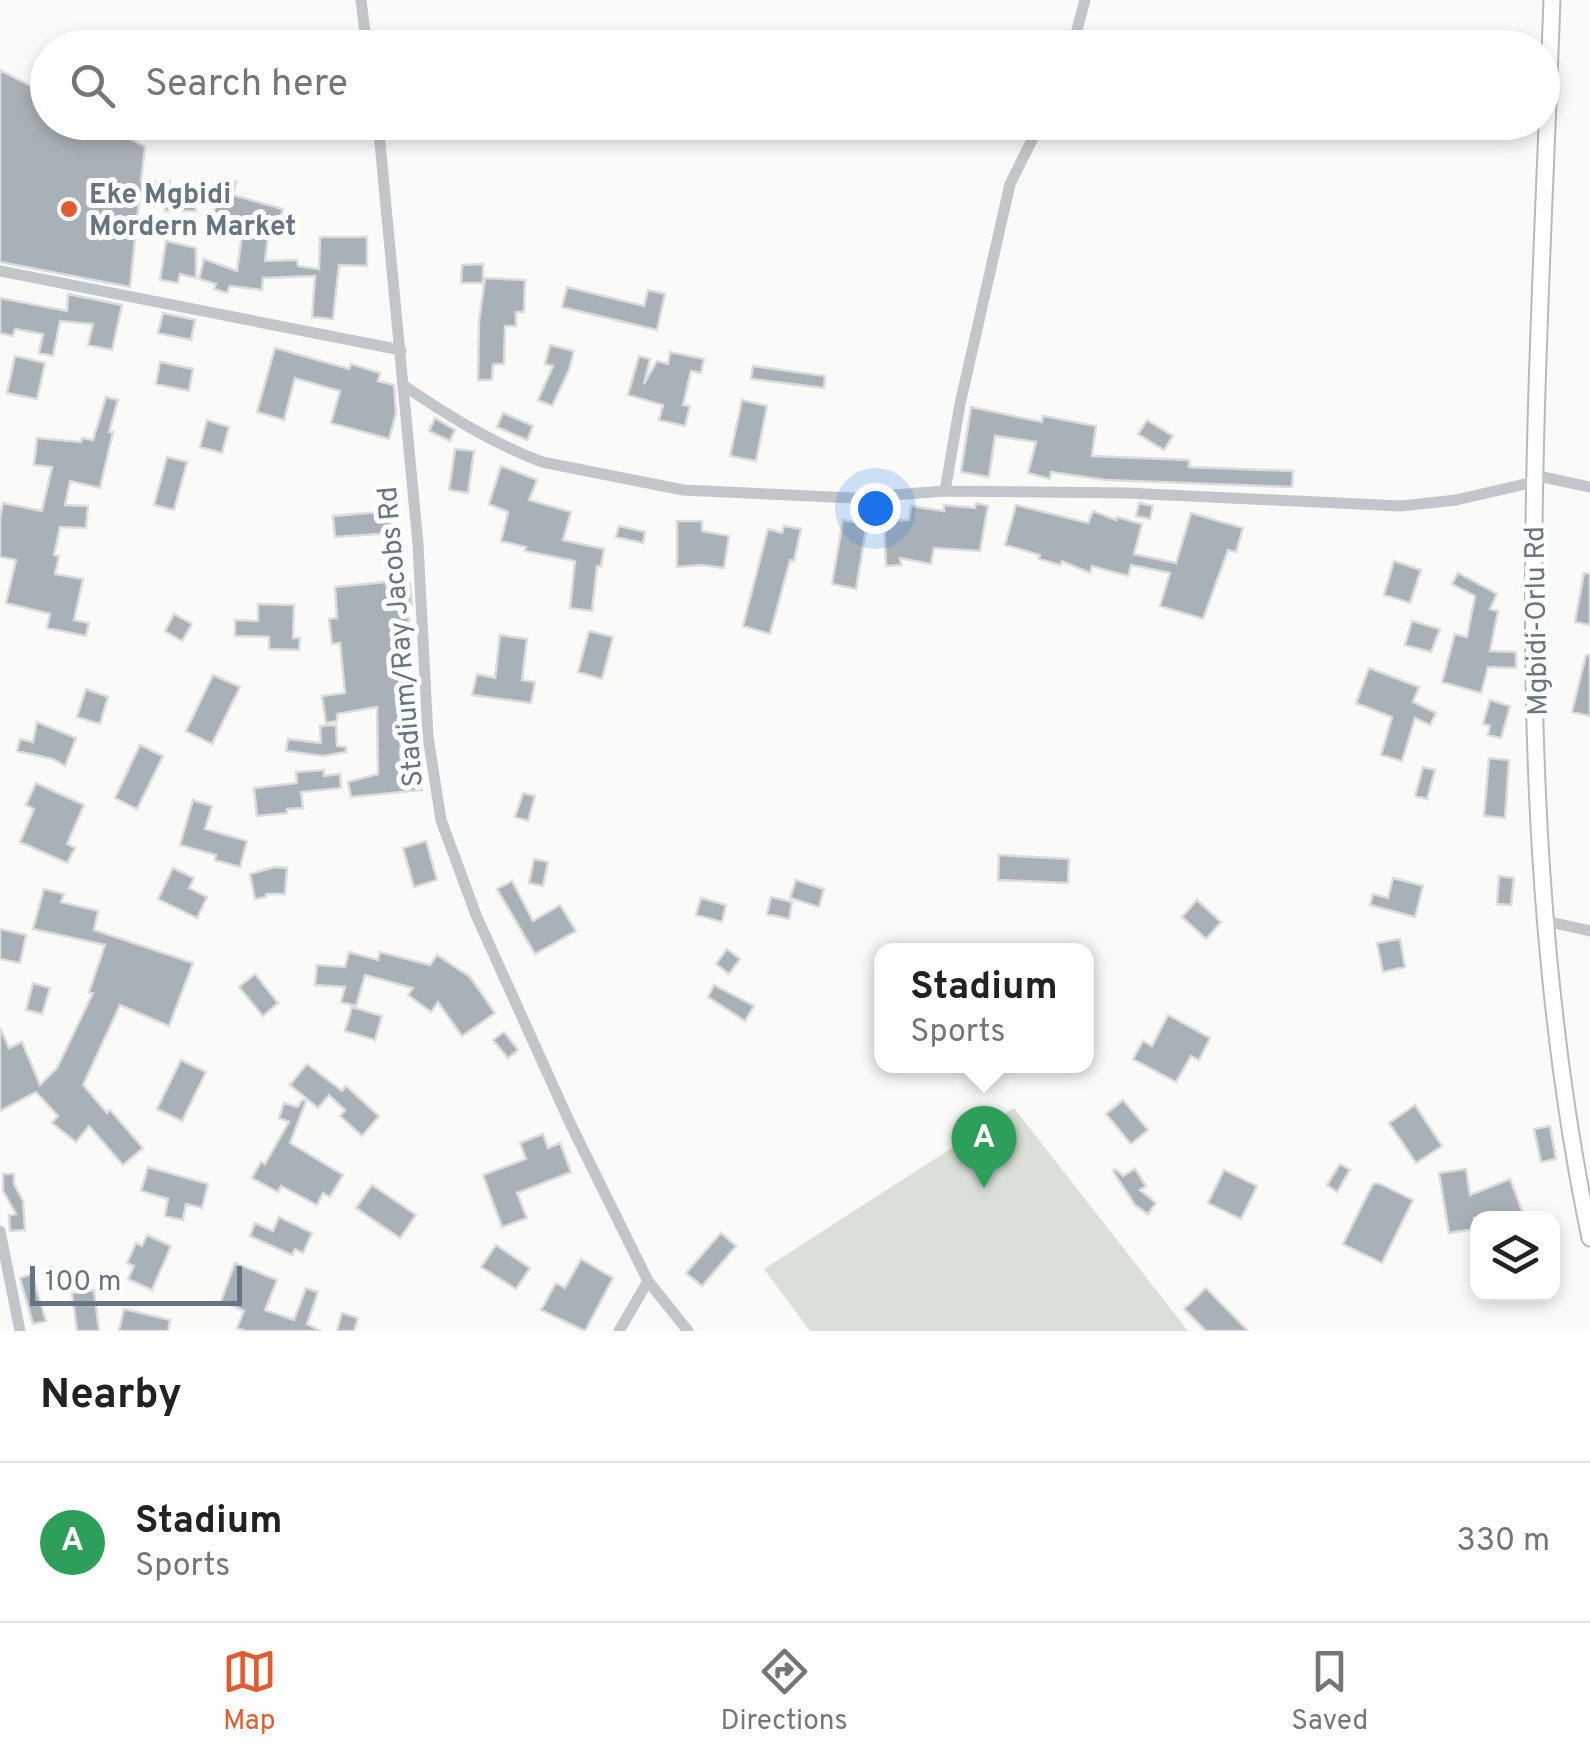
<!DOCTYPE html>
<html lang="en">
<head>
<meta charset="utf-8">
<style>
  body { margin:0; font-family:Overpass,sans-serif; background:#f6f6f6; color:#222 }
  .controls { position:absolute; right:30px; bottom:30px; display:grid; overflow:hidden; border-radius:20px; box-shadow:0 5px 15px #0003 }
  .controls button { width:90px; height:90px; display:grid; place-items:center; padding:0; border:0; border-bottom:2px solid #e0e0e0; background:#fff; color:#222; font:50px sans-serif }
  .scale { position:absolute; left:30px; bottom:25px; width:212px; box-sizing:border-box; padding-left:10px; border:5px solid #657582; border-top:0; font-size:28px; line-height:35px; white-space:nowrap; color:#657582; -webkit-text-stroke:8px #fff; paint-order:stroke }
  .you { position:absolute; left:875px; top:508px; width:35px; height:35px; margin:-25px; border:8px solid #fff; border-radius:50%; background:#1a73e8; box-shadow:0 0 0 15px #1a73e833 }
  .badge { display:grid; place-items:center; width:65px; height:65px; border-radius:50%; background:#e05d31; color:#fff; font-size:32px; font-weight:700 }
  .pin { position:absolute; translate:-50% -82px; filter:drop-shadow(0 2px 5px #0008) }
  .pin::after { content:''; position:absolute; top:52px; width:35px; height:30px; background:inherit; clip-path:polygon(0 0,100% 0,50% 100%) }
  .popup { position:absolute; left:874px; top:943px; width:220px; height:130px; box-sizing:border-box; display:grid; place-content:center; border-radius:20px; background:#fff; filter:drop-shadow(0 2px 8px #0005); font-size:32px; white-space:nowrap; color:#767676 }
  .popup b { font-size:38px; color:#222 }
  .popup::after { content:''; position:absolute; left:50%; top:100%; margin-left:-20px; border:20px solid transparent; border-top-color:#fff }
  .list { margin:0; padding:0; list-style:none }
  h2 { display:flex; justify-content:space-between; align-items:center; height:130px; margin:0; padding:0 40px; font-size:42px }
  h2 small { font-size:32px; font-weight:400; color:#767676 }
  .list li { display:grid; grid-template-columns:65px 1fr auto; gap:30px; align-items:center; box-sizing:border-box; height:160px; padding:0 40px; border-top:2px solid #e0e0e0 }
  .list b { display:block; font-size:38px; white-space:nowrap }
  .list p { margin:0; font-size:32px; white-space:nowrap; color:#767676 }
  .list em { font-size:32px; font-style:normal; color:#767676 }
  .icon { flex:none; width:55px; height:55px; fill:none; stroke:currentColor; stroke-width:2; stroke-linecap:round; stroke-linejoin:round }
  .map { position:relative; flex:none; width:1590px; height:1331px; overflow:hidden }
  .search { position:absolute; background:#fff; box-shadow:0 5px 15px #0003; left:30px; right:30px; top:30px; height:110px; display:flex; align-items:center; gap:25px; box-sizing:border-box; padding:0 35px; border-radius:55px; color:#767676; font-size:38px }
  .sheet { height:290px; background:#fff }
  nav { display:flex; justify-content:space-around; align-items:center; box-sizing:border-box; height:140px; border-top:2px solid #e0e0e0; background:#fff; font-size:28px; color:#767676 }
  nav a { display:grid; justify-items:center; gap:5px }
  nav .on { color:#e05d31 }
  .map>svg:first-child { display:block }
  .green { fill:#dadfd7 }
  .building { fill:#a8b1b7; stroke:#dcdcda; stroke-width:2.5 }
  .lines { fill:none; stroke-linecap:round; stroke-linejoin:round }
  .secondary-casing { stroke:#b6bbc0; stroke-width:19 }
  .minor { stroke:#c1c6ca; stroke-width:11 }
  .secondary { stroke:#fff; stroke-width:15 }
  .poi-dot { fill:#e05d31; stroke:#fff; stroke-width:4 }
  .labels { text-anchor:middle; stroke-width:10; stroke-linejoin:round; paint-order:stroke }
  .poi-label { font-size:28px; font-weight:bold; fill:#657582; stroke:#fff; text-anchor:start }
  .street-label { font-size:28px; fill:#657582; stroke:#fff }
</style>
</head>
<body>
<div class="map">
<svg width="1590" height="1331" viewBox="0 0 1590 1331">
  <rect width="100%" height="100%" fill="#fafaf8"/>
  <path class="green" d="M1014,1108l174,223h-378l-46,-62z"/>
  <path class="building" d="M0,70l48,25v27h51l46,25 -4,34h29v12h-30l-10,94 -130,-25z
    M221,179l15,3 -3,13 50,14 -4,14 -9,-3 -5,41 32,-1 1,6 21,3 1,-32h47v29l-28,-1 -6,54 -21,-2 3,-41 -52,2 -1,12 -32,-4 -3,7 -13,-4 2,-5 -17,-5 5,-20 33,12 7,-52 -30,-7z
    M195,197l1,14h-31v-13z
    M166,241l30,7v30l-16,-4 -2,9 -18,-3z
    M483,264v19h-22l1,-18z
    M485,278l40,2 -1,32h-8v14h-11l-1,38h-11l-1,16h-14l1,-59z
    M567,287l77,19 4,-16 17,4 -8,36 -95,-23z
    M68,294l54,11 -10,45 -24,-5 5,-21 -33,-3 -7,35 -14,-3 4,-19 -28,-5 -2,7 -13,-3v-35l67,13z
    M163,313l32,7 -4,20 -33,-7z
    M550,345l24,6 -5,19 -17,36 -14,-6 15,-34 -8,-2z
    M275,348l74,21 2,-5 29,9 -2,8 16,4 2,28 -7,26 -58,-16 9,-32 -45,-13 -11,42 -27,-8z
    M670,352l34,7 -3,14 -10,-2 -8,34 7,1 -5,20 -26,-6 4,-15 -35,-10 11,-39 11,3 -6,25 13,-23 11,3z
    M15,356l30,7 -8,36 -30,-6z
    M160,362l33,7 -4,22 -33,-7z
    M753,366l72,10 -1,12 -73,-9z
    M106,397l12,3 -9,32h4l-13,56 -30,-7 -5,24 23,1 -2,22 -26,-1 -6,28 5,1 -4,18 28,5 -9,41 15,3 -3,13 -39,-8 3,-14 -44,-11 10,-43 -16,-3v-39l3,-15 39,8 10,-44 -18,-2 3,-27 44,4 1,-4 11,2z
    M742,400l25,6 -11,55 -26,-5z
    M971,407l71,15 1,-6 53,10 -4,30 97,4v7l104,4 -1,16 -186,-7 -55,-8 -1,7 -22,-6 8,-31 -41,-6 -6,41 -28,-5z
    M503,413l30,13 -6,14 -30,-13z
    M435,418l20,12 -5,11 -21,-10z
    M207,420l22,7 -7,26 -22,-6z
    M1147,420l26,16 -9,14 -26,-16z
    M455,449l19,2 -6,42 -19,-3z
    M167,457l20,5 -13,48 -20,-5z
    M501,466l36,14 -8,20 42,12 -8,28 41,9 -3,17h-4l-5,45 -22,-3 5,-47 -50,-10 1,-4 -25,-6 7,-29 -19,-8z
    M976,503l12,3 -8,45 -46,-3 -3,16 -31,-6 1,7 -15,1 -2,-45 25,-1 2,-14 33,5v-6l31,3z
    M1139,503l14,3 -3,13 -14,-3z
    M1016,505l72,18 5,-12 23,9 1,-3 25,7 -8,30 42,9 15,-50 52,15 -7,24 -8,-2 -25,69 -43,-13 10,-33 -39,-8 -3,11 -36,-10 -2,7 -28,-12 -2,4 -21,-6 1,-4 -35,-10z
    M390,511l1,22 -56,4 -2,-21z
    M843,520l24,4 -11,65 -24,-5z
    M677,521h25v10l27,5 -5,32 -22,-3 -25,2z
    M619,526l26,6 -2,11 -27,-6z
    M784,526l17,3 -7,32 -4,-1 -20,74 -27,-8 25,-97 14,4z
    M1394,561l27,9 -11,33 -26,-8z
    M1458,573l39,21 -7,15 8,2 -8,40 26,1v16l-28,-1 -7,26 -39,-11 13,-48 12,3 8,-41 -23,-12z
    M1584,573l6,1v51l-15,-3z
    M386,582v4l24,-2 2,21 -5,1 3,26 -15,2 7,68 -2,1 1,64 19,-2 2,25 -71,7 -3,-15 30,-8 -1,-67 -40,7v7l-11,2 -4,-27 23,-3 -5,-50 -8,1 -3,-25 8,-1 -2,-31z
    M258,604l36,1 -1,33h7l-1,12 -30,-1v-12l-34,-1v-16l23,1z
    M174,614l18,10 -10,17 -17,-10z
    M1412,621l28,8 -9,23 -26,-7z
    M589,631l24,6 -11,42 -24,-7z
    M500,635l27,4 -5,41 13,2 -4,21 -59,-8 5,-21 18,4z
    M1586,655h4v61l-18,-4z
    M1369,668l50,19 -6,15 23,11 -6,12 -15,-7 -13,43 -21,-6 11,-38 -36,-14z
    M213,675l27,12 -28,57 -26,-13z
    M86,689l22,8 -8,27 -23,-7z
    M1490,700l20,6 -9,32 -13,-3 2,-9 -7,-2z
    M37,722l39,16 -11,28 -12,-7 -36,-8 3,-12 13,3z
    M336,725l1,21 9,1v5l-23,4 -37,-5 2,-12 33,4 -1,-17z
    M140,745l23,11 -26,53 -22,-11z
    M1489,758l20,2 -4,58 -21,-2z
    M1423,767l12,3 -8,29 -12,-3z
    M324,770v6l16,-2 1,14 -40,4 2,16 -16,1v4l-30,3 -3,-28 43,-5 -1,-11z
    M36,783l48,22 -17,39 8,4 -8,15 -47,-21 14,-33 -8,-4z
    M523,793l12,3 -7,25 -13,-4z
    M193,800l19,6 -7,23 42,12 -7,26 -25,-7 1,-5 -36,-10z
    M426,841l11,39 -23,7 -11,-39z
    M999,855l70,4 -1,24 -70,-3z
    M534,859l14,3 -5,24 -14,-3z
    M275,867l12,1 -2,26h-19v3l-11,2 -5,-25z
    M173,868l21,10 -5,10 18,9 -10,21 -39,-19z
    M1499,876l15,2 -3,27 -14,-1z
    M1393,878l30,8 -8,31 -45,-12 3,-11 15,4z
    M796,880l28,9 -5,18 -29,-9z
    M512,881l21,40 27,-16 16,26 -41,23 -38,-65z
    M44,889l20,5 -3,8 37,9 -4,19 99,33 -24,63 -49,-21 -37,80 24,28 3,-3 33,38 -20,17 -34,-39 -13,16 -24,-19 6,-7 -22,-24 -36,19v-83l9,20 13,-6 18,43 17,-17 36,-75 -4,-1 16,-47 -72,-16z
    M771,897l21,5 -3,17 -22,-5z
    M701,898l25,7 -4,17 -26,-7z
    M1197,900l24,22 -15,17 -24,-22z
    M0,929l26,6 -6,28 -20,-4z
    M1400,939l5,28 -22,5 -6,-29z
    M727,949l13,10 -11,15 -13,-10z
    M349,952l29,8 2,-8 50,13 7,-10 33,22 25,36 -33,23 -24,-34 -7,10 -23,-17 5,-7 -48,-13 -9,31 -15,-4 4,-15 -30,-2 2,-20 28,2z
    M255,974l23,29 -15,13 -24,-29z
    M33,983l17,5 -8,26 -16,-4z
    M714,985l40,21 -9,15 -37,-24z
    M352,1007l30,9 -7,24 -30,-9z
    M1168,1015l42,23 -11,22 -8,-4 -15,26 -43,-23 10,-18 9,5z
    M504,1032l14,18 -10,8 -15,-18z
    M181,1060l25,12 -24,49 -25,-12z
    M307,1064l35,27 4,-5 33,30 -17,20 -22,-20 5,-6 -16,-15 -11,13 -28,-23z
    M302,1100l4,1 -16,42 53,32 -13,22 -7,-4 -6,12 -36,-19 -3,6 -26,-14 9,-16 4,2 24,-42 -10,-4 5,-15 14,4z
    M1123,1100l25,30 -17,14 -25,-30z
    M1415,1105l27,41 -26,17 -27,-40z
    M1550,1126l6,33 -15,3 -7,-33z
    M543,1134l5,14 12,-5 11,29 -54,21 10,25 -25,9 -19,-52 43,-16 -6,-16z
    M1340,1164l10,6 -13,22 -10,-7z
    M148,1167l60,17 -6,24 -16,-4 -3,16 -18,-4 3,-17 -27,-8z
    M1115,1169l8,7 12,-7 11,17 -6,4 16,13 -8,11 -13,-9 -22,-34z
    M1466,1169l4,26 40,-16 13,34 -14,5h-35l1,11 -26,4 -10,-60z
    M1224,1170l33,16 -16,33 -33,-16z
    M3,1174h11v10l9,17 2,29 -15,1 -1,-16 7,-1 -13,-23z
    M1378,1183l35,17 -31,63 -39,-19 30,-60z
    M372,1185l44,30 -16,23 -44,-30z
    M279,1217l33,16 -9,20 -8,-4 -3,6 -42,-19 5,-13 18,8z
    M721,1233l15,13 -34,40 -16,-13z
    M147,1235l24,11 -19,44 -24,-11 6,-13 -7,-3 9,-20 6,3z
    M496,1245l34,23 -14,21 -35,-22z
    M581,1259l32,19 -28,53 -44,-21 15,-27 9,5z
    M235,1263l42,17 -12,30 29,10 12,-32 12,4 -11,32 14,7h-75l-9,-3 7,-17 -23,-10z
    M32,1274l14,47 -13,3 -13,-46z
    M1206,1288l42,43h-42l-22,-22z
    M94,1290l5,41h-22l-5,-38z
    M124,1309l46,11 -2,11h-49z
    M342,1313l16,5 -4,13h-17z"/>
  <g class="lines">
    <defs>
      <path id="secondary" d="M1552,0c-15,412 -47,831 38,1238"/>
    </defs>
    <use href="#secondary" class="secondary-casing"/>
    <path class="minor" d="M361,0l6,48
      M1072,48l13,-48
      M378,122l40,422 10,193 13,83 35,95 93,206 79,160 40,50
      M0,271l401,79
      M403,385c44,30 89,58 139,77l141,28 171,8 91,-7 181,2 275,13 55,-6 78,-18
      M1534,475l56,12
      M945,491l15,-87 50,-220 31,-62
      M1545,921l45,10
      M0,1231l20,100
      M619,1331l29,-50"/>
    <use href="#secondary" class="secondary"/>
  </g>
  <circle class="poi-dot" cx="69" cy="209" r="10"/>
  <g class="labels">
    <g class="poi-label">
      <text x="89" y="203">Eke Mgbidi<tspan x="89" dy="32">Mordern Market</tspan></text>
    </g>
    <g class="street-label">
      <text transform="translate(1535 621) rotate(-91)" y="10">Mgbidi-Orlu Rd</text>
      <text transform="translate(399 637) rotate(-95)" y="10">Stadium/Ray Jacobs Rd</text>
    </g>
  </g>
</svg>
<div class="controls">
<button><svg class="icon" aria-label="layers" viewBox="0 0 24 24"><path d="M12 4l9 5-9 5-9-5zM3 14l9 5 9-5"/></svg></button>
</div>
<div class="scale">100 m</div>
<div class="you"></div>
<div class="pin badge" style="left:984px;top:1188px;background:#2e9e5b">A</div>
<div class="popup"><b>Stadium</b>Sports</div>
<div class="search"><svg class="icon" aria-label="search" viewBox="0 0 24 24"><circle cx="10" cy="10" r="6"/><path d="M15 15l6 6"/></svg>Search here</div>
</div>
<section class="sheet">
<h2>Nearby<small></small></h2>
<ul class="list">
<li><span class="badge" style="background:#2e9e5b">A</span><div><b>Stadium</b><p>Sports</p></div><em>330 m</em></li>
</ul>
</section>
<nav>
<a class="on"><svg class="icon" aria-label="map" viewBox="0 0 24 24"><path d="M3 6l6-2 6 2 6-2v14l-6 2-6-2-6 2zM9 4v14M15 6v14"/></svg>Map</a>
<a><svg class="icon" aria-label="directions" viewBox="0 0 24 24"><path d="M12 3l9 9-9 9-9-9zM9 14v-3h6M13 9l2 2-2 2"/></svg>Directions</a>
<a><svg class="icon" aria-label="saved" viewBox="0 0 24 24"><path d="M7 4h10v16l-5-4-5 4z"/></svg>Saved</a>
</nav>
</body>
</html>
